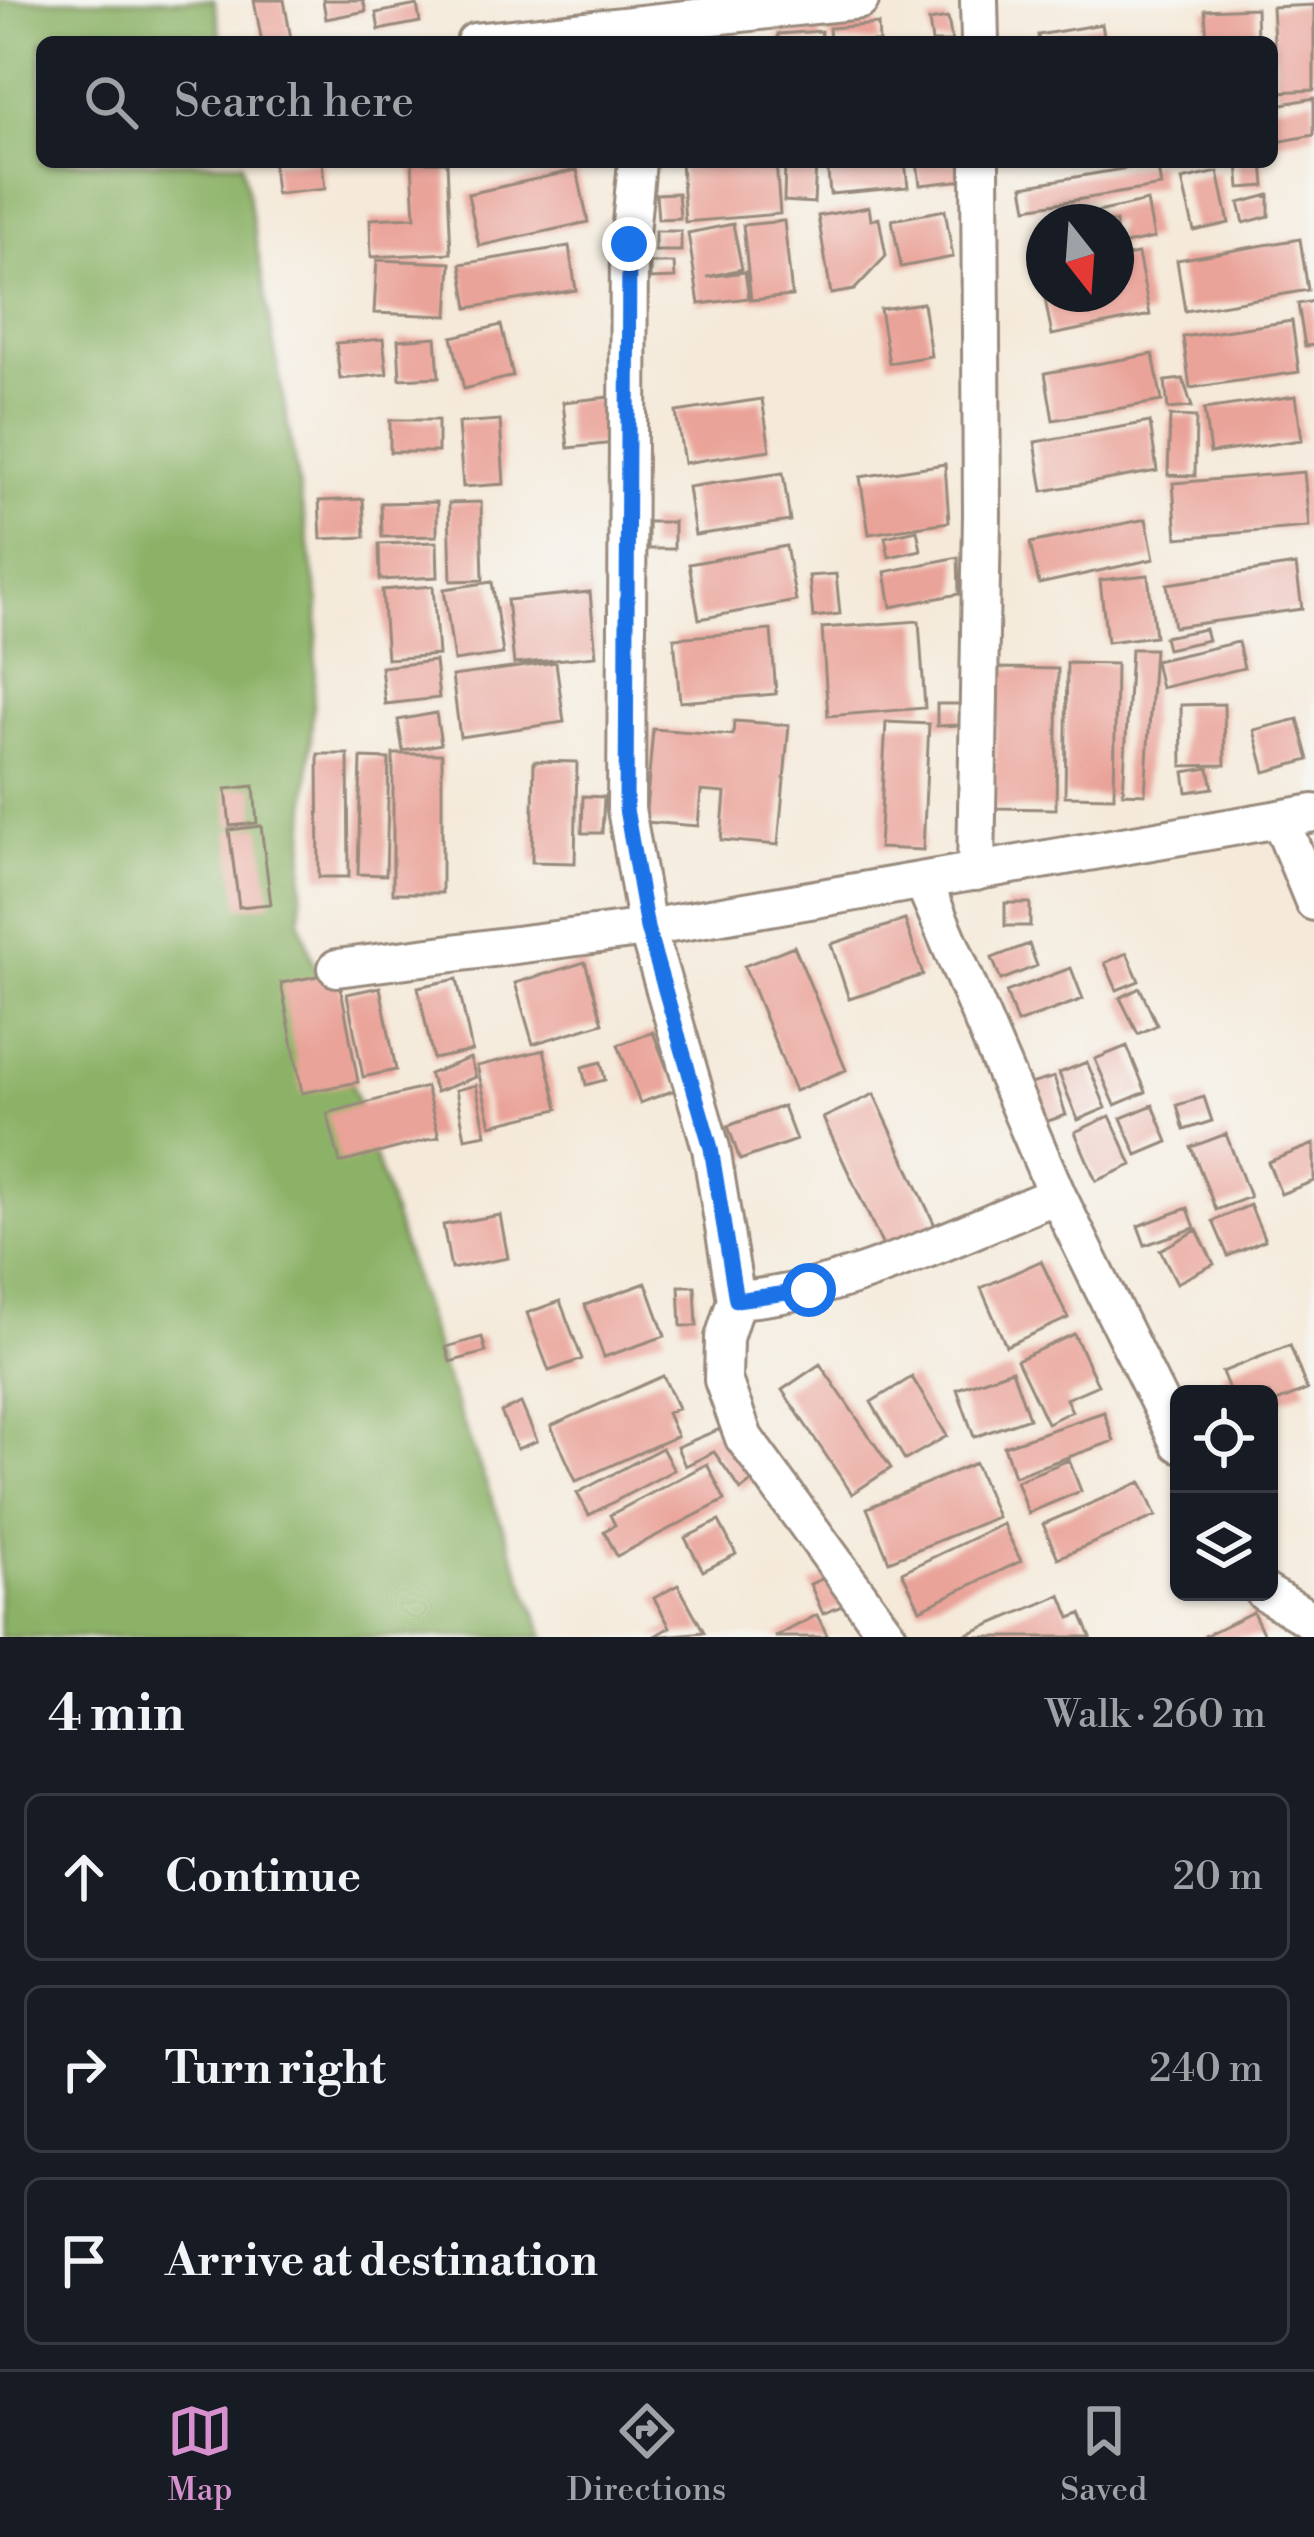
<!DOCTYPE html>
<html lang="en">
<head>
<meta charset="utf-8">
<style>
  body { margin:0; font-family:"Libre Bodoni",serif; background:#20242c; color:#f1f3f6 }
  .controls { position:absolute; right:36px; bottom:36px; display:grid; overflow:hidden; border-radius:18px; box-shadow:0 3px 9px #0004 }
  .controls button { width:108px; height:108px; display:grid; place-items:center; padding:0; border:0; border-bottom:3px solid #363941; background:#171b24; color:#f1f3f6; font:60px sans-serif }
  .compass { position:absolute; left:1026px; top:204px; width:108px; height:108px; border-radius:50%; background:#171b24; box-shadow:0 3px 9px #0004; rotate:163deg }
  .stop { position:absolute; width:36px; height:36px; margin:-27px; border:9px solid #1a73e8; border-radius:50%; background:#fff }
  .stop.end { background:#1a73e8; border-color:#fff; box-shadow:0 3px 12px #0008 }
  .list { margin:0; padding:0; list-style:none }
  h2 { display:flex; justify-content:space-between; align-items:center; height:156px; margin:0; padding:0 48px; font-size:51px }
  h2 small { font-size:39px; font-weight:400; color:#9ea1a6 }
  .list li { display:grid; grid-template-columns:78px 1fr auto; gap:36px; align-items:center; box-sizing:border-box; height:168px; margin:0 24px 24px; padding:0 24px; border:3px solid #363941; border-radius:18px }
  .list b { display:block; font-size:45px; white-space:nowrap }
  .list em { font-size:39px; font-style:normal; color:#9ea1a6 }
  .icon { flex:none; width:66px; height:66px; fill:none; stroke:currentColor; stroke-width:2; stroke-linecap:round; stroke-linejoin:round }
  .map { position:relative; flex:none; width:1314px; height:1637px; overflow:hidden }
  .search { position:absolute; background:#171b24; box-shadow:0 3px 9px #0004; left:36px; right:36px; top:36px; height:132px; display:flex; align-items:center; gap:30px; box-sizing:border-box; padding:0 42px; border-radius:18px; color:#9ea1a6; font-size:45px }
  .sheet { height:732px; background:#171b24 }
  nav { display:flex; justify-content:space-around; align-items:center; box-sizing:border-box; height:168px; border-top:3px solid #363941; background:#171b24; font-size:33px; color:#9ea1a6 }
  nav a { display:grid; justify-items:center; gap:6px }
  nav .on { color:#d690ce }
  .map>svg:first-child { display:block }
  .forest { fill:#8cb267; stroke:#646e42; stroke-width:3 }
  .building { fill:#eaa399 }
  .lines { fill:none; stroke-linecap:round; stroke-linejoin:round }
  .minor-casing { stroke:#988a7c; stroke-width:42 }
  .minor { stroke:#fff; stroke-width:36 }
  .route { stroke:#1a73e8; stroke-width:15 }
</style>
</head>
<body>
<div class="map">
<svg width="1314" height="1637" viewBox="0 0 1314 1637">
  <rect width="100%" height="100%" fill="#f6f6f2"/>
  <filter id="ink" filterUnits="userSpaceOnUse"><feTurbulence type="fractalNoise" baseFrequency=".00833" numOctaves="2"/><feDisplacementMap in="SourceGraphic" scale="24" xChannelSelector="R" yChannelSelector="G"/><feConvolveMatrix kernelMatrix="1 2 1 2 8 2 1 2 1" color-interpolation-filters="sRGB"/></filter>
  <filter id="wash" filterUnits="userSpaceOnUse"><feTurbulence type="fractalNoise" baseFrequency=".004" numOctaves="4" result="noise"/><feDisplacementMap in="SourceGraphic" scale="48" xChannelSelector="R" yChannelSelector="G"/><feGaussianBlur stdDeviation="2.7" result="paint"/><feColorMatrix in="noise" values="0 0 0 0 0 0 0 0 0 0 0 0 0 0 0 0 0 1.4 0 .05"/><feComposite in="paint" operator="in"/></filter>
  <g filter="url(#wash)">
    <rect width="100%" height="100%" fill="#f5eada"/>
    <path class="forest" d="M0,0h214l8,42h-180v120h200l77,441 -19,318 143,450 102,266h-545z"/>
    <g id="blocks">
      <path class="building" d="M254,0h30l7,39 -29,3z
        M323,0h40l3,11 -40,8z
        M417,5l3,17 -41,8 -3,-17z
        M1314,5v85l-37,2 -5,-85z
        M1256,8l1,34h-50l-2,-32z
        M948,18l4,24h-20l-3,-21z
        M878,24l1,18h-49l-1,-14z
        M1102,24l3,18h-66l-1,-7z
        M821,31v11h-43v-8z
        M1314,98v37l-42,8v-37z
        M273,162h49l3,27 -49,5z
        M412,162h35l4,91 -80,4 -1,-38 45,-2z
        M681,162h95l4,52 -95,8z
        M785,162h31l-2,41 -30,-2z
        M827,162h78l3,25 -78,7z
        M917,162h55l2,17 -54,6z
        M1238,162h25l2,24 -25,2z
        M1157,163l4,23 -134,22 -4,-22z
        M577,170l11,52 -109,24 -11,-52z
        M1218,172l11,51 -35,8 -12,-51z
        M678,193l2,25 -22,1 -2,-25z
        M1269,195v21l-25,7 -5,-20z
        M1147,201l7,37 -38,8v-24h-63z
        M869,207l2,13 8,-2 7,38 -32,34 -23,4 -13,-78z
        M945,210l8,47 -52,10 -9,-47z
        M784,221l8,75 -41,4 -8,-75z
        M733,224l9,45 -35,8 38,-5 4,26 -50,6 -11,-71z
        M655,231h26v20h-26z
        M1300,239l8,51 -123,21 -8,-51z
        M569,246l7,44 -108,18 -7,-44z
        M1138,254l12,61 -98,20 -8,-41h72v-36z
        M377,260l74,3 -3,53 -74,-3z
        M650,263h24l1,15 -25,1z
        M1314,301v44l-9,1 -7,-42z
        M923,303l8,53 -42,7 -9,-54z
        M1292,321l7,51 -109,16 -7,-51z
        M501,325l12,51 -49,13 -12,-52z
        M436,337l3,40 -39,2 -2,-39z
        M383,339l4,35 -47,5 -4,-36z
        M1153,354l9,47 -109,19 -8,-47z
        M1183,379l9,28 -24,2 -3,-28z
        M1296,396l6,44 -92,13 -6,-44z
        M610,397l5,46 -47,5 -5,-46z
        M762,399l8,51 -86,13 -8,-51z
        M1170,416l26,1 -1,59 -27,-1z
        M390,420h48v32h-48z
        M500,420l4,64 -41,3 -5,-64z
        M1150,422l7,49 -114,20 -8,-49z
        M945,464l4,58 -80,12 -9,-57z
        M1304,472l5,55 -132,11 -4,-55z
        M783,473l7,48 -95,14 -7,-48z
        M363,499l2,38 -44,2 -2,-38z
        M437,502v34l-55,1 -1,-34z
        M481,502l2,78 -32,1 -2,-78z
        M1146,519l8,40 -115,25 -9,-41z
        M648,522h26v27h-26z
        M917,530l4,20 -32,7 -4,-20z
        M437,542l1,35 -58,3 -1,-36z
        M786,546l10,55 -97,18 -10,-55z
        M958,557l1,37 -68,13 -6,-35z
        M1296,565l6,44 -128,18 -7,-43z
        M836,574l4,40 -27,3 -4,-41z
        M1148,575l7,61 -48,6 -7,-62z
        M492,582l11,72 -49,7 -10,-72z
        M433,586l5,69 -51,4 -5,-69z
        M590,592l6,64 -82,8 -7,-64z
        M919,621l6,87 -97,8 -6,-88z
        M1205,629l3,11 -41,9 -3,-12z
        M771,630l5,64 -96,8 -6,-64z
        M1238,642l6,26 -83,20 -6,-27z
        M1131,649h23l-9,145 -22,-1z
        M435,661l4,37 -54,6 -4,-37z
        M556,662l8,60 -104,15 -8,-61z
        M1067,663l49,1 -2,133 -49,-1z
        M996,668l62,1 -2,140 -62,-1z
        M937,704h24v21l-24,1z
        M1224,704l1,61 -43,1 -1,-61z
        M436,713l5,31 -38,7 -5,-31z
        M1298,719l11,41 -44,12 -11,-42z
        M734,721l55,4 -11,120 -57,-5 4,-47 -24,-2 -3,35 -53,-4 8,-93 80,6z
        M886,722l43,2 -6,126 -44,-2z
        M318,754h30l1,123h-30z
        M393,754h49v139h-49z
        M361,758l28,1 -3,116 -28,-1z
        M534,761l43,1 -2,101 -43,-1z
        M1209,768l4,20 -26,4 -3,-20z
        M254,786l3,37 -27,3 -4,-37z
        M583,796l21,1 -2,36h-20z
        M261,826l10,78 -32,3 -10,-77z
        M1005,903h25v23h-25z
        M905,920l18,55 -74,24 -18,-55z
        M1029,944l8,22 -36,14 -9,-22z
        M794,946l52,124 -51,21 -51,-125z
        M1127,953l12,28 -22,9 -12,-27z
        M585,962l18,61 -70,21 -18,-61z
        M1071,968l12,31 -66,24 -11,-31z
        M338,972l20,110 -56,11 -21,-110z
        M457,979l15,72 -39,8 -15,-72z
        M380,987l16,83 -33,7 -16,-83z
        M1140,988l17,37 -19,9 -18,-36z
        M653,1032l22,58 -35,13 -22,-58z
        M1127,1046l19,46 -31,13 -20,-46z
        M544,1050l14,59 -67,16 -14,-59z
        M470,1058l6,19 -40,15 -7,-18z
        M601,1062l4,18 -19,5 -4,-18z
        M1087,1062l19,46 -28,12 -19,-47z
        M1054,1077l12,38 -30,10 -12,-39z
        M476,1085l10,49 -21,4 -9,-48z
        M426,1087l13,50 -99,26 -13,-50z
        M874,1094l65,140 -51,23 -65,-139z
        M1204,1097l8,24 -28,9 -7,-25z
        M1153,1105l15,37 -31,13 -16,-37z
        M783,1106l13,34 -56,20 -12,-34z
        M1110,1116l22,49 -36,16 -21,-49z
        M1226,1134l24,63 -34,13 -25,-63z
        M1314,1144v37l-33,13 -13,-32z
        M1250,1205l15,35 -37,16 -15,-35z
        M1188,1208l7,20 -50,17 -7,-19z
        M500,1215l8,43 -57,11 -8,-44z
        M1197,1230l17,34 -37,19 -17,-33z
        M1041,1261l27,57 -62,28 -25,-58z
        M646,1283l19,53 -61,21 -19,-52z
        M679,1286h16l2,40h-16z
        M560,1301l22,58 -33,12 -22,-58z
        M1074,1334l24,51 -32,14 6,12 -25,12 -30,-63z
        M482,1337l4,15 -36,10 -4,-15z
        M1290,1345l17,45 -38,15v-11h-38l-9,-22z
        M820,1364l71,104 -39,26 -70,-104z
        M1012,1370l17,48 -55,19 -17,-48z
        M663,1376l15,32 -11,5 10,23 -101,45 -25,-55z
        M912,1377l35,59 -42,24 -34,-58z
        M521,1403l16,38 -20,8 -16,-37z
        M1104,1412l10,29 -100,35 -10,-30z
        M722,1428l38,47 -19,15 -27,-38 -29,14 -8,-19z
        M662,1448l12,22 -85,45 -12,-22z
        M1069,1460l12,31 -53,22 -12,-32z
        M975,1463l22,54 -108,44 -22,-53z
        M707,1464l18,36 -108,56 -13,-25 11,-6 -5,-10z
        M1141,1482l15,34 -98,42 -15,-34z
        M719,1521l17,33 -33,17 -18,-33z
        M1003,1524l18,37 -101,48 -18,-37z
        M831,1575l13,30 -21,9 -13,-30z
        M678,1585l26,47 -51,5 17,-10 -16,-29z
        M1061,1595l9,23 11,-4 10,23h-131z
        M1253,1612l12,25h-63z
        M817,1615l11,22h-53z"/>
    </g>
  </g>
  <g filter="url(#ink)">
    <use href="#blocks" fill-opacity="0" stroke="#988a7c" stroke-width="3"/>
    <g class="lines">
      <defs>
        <path id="minor" d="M979,0l1,42
          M475,42l385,-42
          M637,162l-8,82 -3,565 21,119 64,220 25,152 -12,38 -1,42 21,58 145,199
          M1280,819l34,83
          M976,872l6,-358 -2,-352
          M923,881l134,314 122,248
          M337,968l310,-40 667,-115
          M736,1300c112,-8 217,-64 321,-105
          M1264,1592l50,30"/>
      </defs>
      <use href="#minor" class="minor-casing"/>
      <use href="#minor" class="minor"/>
    </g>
  </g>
  <g class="lines" filter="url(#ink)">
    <path class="route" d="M629,244l-3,565 21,119 64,220 25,152 73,-10"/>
  </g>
</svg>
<div class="controls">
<button><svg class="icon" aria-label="locate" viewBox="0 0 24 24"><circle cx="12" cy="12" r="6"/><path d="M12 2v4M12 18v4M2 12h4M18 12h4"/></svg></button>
<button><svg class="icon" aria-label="layers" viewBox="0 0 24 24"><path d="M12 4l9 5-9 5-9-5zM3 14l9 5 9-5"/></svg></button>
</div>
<svg class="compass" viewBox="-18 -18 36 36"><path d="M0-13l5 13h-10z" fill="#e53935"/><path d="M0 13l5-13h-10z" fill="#9ea1a6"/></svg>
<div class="stop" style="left:809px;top:1290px"></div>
<div class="stop end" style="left:629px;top:244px"></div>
<div class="search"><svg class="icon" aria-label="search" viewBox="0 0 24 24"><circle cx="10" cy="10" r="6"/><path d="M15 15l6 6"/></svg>Search here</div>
</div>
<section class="sheet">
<h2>4 min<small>Walk · 260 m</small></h2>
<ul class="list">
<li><svg class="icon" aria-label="ahead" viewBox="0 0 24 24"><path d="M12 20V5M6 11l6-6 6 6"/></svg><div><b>Continue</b></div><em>20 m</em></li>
<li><svg class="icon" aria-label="right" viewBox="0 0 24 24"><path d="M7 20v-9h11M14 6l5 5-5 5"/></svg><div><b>Turn right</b></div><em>240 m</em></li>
<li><svg class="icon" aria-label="arrive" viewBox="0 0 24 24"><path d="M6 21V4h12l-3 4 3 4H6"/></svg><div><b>Arrive at destination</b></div></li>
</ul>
</section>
<nav>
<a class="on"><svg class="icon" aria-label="map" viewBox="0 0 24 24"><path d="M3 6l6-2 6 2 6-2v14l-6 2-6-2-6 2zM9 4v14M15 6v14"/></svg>Map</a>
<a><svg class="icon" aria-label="directions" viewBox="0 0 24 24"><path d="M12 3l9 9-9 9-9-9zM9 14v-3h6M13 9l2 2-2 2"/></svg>Directions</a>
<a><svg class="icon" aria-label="saved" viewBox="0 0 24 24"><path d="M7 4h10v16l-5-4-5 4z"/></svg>Saved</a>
</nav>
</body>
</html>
